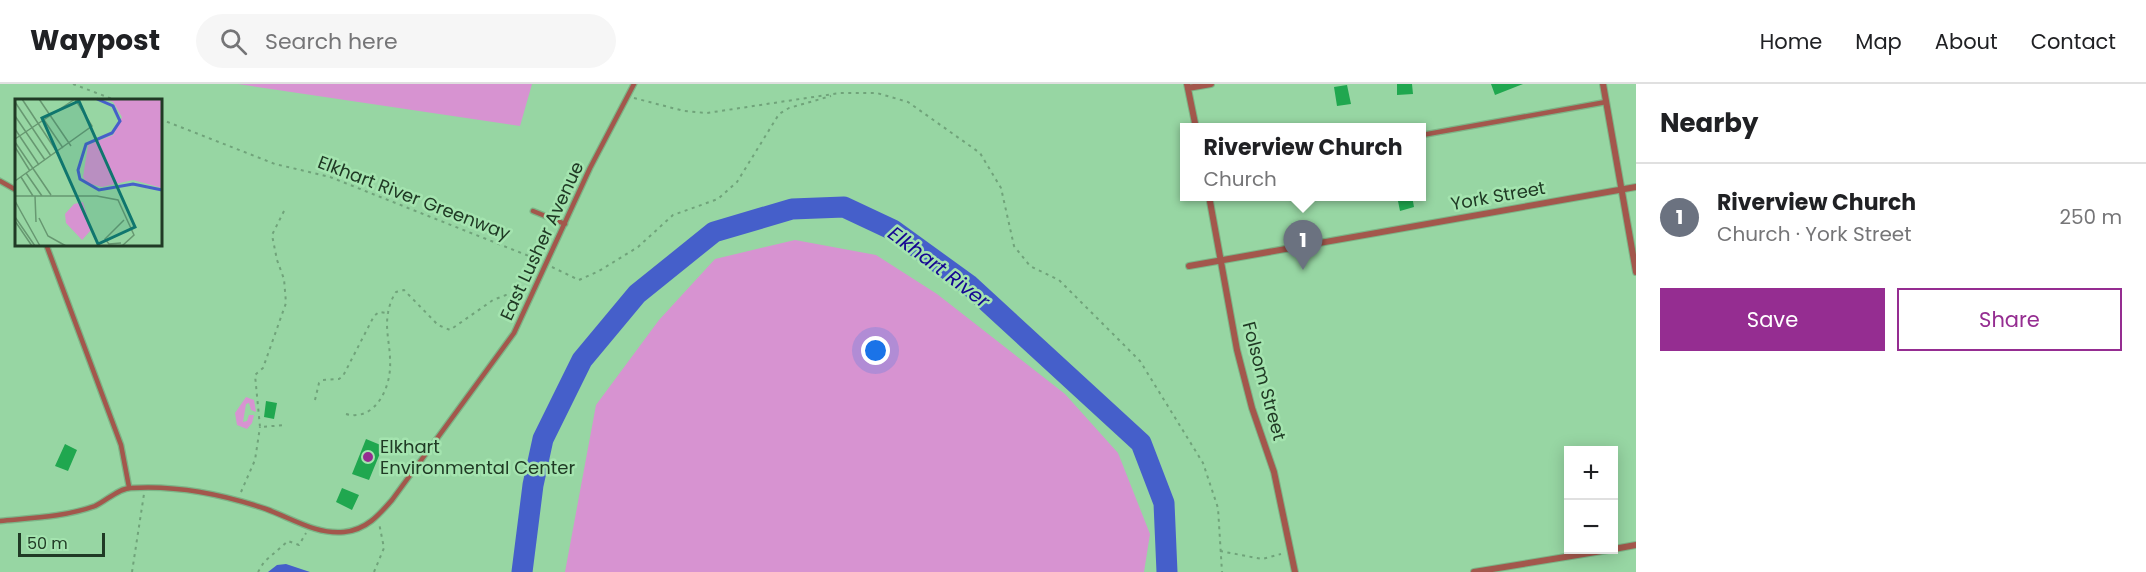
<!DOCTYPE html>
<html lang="en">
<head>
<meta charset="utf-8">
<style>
  body { margin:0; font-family:Poppins,sans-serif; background:#f6f6f6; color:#202124 }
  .controls { position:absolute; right:18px; bottom:18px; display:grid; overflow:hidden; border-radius:0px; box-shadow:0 3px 15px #0003 }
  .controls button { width:54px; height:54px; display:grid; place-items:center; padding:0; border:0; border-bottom:2px solid #e0e0e0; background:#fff; color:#202124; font:30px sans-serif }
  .scale { position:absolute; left:18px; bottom:15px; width:87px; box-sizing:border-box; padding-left:6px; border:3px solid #203a25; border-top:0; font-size:16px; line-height:21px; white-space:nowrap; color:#203a25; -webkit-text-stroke:4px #a4e4af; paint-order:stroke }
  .you { position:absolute; left:876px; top:267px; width:21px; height:21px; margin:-15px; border:4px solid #fff; border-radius:50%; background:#1a73e8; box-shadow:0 0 0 9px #1a73e833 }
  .badge { display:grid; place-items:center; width:39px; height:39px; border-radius:50%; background:#952d91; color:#fff; font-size:20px; font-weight:700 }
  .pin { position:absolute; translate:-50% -50px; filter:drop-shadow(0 2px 3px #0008) }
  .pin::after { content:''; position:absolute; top:32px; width:21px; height:18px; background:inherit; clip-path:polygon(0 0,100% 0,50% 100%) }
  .popup { position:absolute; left:1180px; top:39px; width:246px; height:78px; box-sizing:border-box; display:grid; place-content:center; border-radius:0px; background:#fff; filter:drop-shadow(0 2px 4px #0005); font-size:20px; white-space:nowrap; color:#757577 }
  .popup b { font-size:22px; color:#202124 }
  .popup::after { content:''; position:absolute; left:50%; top:100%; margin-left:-12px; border:12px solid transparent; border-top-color:#fff }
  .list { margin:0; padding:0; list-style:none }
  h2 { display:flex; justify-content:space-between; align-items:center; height:78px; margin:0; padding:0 24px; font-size:26px }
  h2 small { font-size:20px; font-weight:400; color:#757577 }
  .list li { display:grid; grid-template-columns:39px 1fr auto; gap:18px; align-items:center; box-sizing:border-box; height:108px; padding:0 24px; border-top:2px solid #e0e0e0 }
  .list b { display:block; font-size:22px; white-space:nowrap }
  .list p { margin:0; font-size:20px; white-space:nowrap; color:#757577 }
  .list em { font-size:20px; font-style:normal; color:#757577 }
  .actions { display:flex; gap:12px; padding:18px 24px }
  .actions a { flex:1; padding:14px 0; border:2px solid #952d91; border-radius:0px; text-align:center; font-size:21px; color:#952d91 }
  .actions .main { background:#952d91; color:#fff }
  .icon { flex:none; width:33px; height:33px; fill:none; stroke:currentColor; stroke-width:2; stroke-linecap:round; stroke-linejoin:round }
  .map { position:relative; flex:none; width:1636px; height:488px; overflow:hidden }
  header { display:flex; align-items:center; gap:36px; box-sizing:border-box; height:84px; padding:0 30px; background:#fff; border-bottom:2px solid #e0e0e0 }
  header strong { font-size:28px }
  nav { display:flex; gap:33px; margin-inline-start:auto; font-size:21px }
  .search { width:420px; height:54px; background:#f6f6f6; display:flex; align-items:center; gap:15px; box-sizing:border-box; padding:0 21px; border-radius:33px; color:#757577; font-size:22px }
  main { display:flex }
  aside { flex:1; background:#fff }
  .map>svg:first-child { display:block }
  .green { fill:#d793d1 }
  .water { fill:#455fca }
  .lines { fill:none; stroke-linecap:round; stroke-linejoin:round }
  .river { stroke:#455fca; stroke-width:21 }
  .building { fill:#20a74f }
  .service-casing { stroke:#7db487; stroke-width:7 }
  .minor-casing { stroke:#7db487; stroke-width:8 }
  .path { stroke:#70a37a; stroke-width:2; stroke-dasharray:3 4.5; stroke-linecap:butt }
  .service { stroke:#a3574c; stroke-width:4.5 }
  .minor { stroke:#a3574c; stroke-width:6 }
  .poi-dot { fill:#952d91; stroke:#a4e4af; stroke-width:2 }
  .labels { text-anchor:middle; stroke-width:5; stroke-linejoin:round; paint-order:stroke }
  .street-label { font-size:18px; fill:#203a25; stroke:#a4e4af }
  .poi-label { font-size:18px; fill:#203a25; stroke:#a4e4af; text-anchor:start }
  .water-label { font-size:20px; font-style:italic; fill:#160792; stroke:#a4e4af }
  .inset-river { fill:none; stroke:#455fca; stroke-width:3 }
  .inset-road { fill:none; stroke:#679871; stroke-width:1.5 }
  .view { fill:#0f766e; fill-opacity:0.15; stroke:#0f766e; stroke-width:3 }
  .inset-edge { fill:none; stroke:#203a25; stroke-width:3 }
</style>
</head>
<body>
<header>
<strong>Waypost</strong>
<div class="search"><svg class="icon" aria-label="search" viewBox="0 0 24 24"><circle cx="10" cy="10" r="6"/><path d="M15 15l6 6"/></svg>Search here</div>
<nav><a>Home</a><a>Map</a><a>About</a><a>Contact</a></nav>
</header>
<main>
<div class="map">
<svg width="1636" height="488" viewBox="0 0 1636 488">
  <rect width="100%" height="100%" fill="#97d6a3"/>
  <path class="green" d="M238,0h294l-12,42z
    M795,156l81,15 61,39 128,100 53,59 32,81 -6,38h-579l31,-167 63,-85 56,-61z
    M246,313l8,3 2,12 -5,-2 -2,-7 -3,1 -3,18 4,-1 2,-6h5l-2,8 -5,6 -10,-4 -2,-12z"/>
  <path class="water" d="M286,480l24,8h-42l9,-7z"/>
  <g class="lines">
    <path class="river" d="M522,488l11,-87 10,-46 39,-79 55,-66 77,-62 78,-23 52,-2 49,23 76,55 172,158 23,60 3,69"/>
  </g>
  <path class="building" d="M1397,0h15l1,10 -16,1z
    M1491,0h32l-28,11z
    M1347,1l4,19 -14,2 -3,-19z
    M1397,112h15l2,11 -14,4z
    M266,317l11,2 -3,16 -10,-2z
    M366,355l17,7 -14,34 -17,-6z
    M65,360l12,6 -9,21 -13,-5z
    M342,404l17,7 -7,15 -16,-8z"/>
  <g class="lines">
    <defs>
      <path id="service" d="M1422,51l184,-33
        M0,97l16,9
        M533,127l32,13
        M46,160l75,201 8,42
        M0,437c31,-3 65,-4 95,-15 11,-5 24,-18 36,-18 47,-3 91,6 135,21 25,9 51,26 78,23 22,-2 35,-17 48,-32l122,-167 76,-165 44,-84"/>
      <path id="minor" d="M1187,0l9,44
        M1603,0l33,188
        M1188,4l23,-4
        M1209,112l28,154 15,58 22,64 21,100
        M1189,182l447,-79
        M1614,465l22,-4
        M1474,488l134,-22"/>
    </defs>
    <use href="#service" class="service-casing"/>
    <use href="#minor" class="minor-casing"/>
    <path class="path" d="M73,0l42,16
      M634,14l50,13 23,2 133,-20h37l31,9 72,51 21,35 13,58 16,20 29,14 81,81 63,102 15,45 4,64
      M160,35l115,45 55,13 209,83
      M284,127l-12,24 5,25 7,19 2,24 -23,65 -8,7 5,52 26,-2
      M552,183l27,13 20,-9 39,-24 35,-32 45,-16 19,-17 42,-68 10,-6 42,-12
      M315,316l4,-17 4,-3 16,-1 4,-3 31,-60 5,-4 8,1
      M346,330c30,8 46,-28 44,-54 0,-16 -5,-30 -2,-47 1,-7 4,-15 8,-21l8,-2 34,35 12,5 43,-30 13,-5 19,-2
      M241,408l14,-32 5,-33
      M1220,467l42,8 19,-5
      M132,488l12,-78
      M258,488l6,-10 24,-21 11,4 7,-12
      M374,488l10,-24 -5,-25"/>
    <use href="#service" class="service"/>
    <use href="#minor" class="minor"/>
  </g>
  <circle class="poi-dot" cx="368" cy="373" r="6"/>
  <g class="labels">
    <g class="street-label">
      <text transform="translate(1498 112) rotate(-10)" y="6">York Street</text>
      <text transform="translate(414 114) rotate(21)" y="6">Elkhart River Greenway</text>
      <text transform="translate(542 157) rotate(-65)" y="6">East Lusher Avenue</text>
      <text transform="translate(1264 297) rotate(75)" y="6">Folsom Street</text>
    </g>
    <g class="poi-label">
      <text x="380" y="369">Elkhart<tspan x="380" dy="21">Environmental Center</tspan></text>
    </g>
    <g class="water-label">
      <text transform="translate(939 183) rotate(37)" y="7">Elkhart River</text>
    </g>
  </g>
  <g transform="translate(15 15)">
    <rect width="147" height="147" fill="#97d6a3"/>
    <path d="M88,0h59v89l-29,-8 -31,7 -15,-4 -4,-6 5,-32 25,-10 9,-18 -9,-15zM68,103l8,28 -9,10 -16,-17 -1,-9 9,-10z" fill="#d793d1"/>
    <path class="inset-river" d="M82,0l16,7 7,15 -8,12 -26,11 -8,26 2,9 19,11 34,-6 29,6"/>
    <path class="inset-road" d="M7,0l35,53M24,0l32,47M0,3l36,54M0,17l30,44M29,21l19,28M0,30l24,36M0,40l60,-40M0,43l36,53M0,48l15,24M11,74l16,23M6,78l12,19M0,82l77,-55 -17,-27M0,97h82l21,4 16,35 -12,11M20,97l1,26M0,102l25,45M0,118l20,29M24,119l9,18 18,10M0,122l17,25M106,144l-12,1 -4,-5 19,-19"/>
    <path class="view" d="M64,2l56,126 -37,17 -56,-126z"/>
    <rect width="147" height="147" class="inset-edge"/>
  </g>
</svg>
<div class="controls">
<button>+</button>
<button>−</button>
</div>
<div class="scale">50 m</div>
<div class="you"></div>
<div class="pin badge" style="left:1303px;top:186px;background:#6b7280">1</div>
<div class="popup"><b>Riverview Church</b>Church</div>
</div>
<aside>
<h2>Nearby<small></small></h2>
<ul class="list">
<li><span class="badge" style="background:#6b7280">1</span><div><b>Riverview Church</b><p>Church · York Street</p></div><em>250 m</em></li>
</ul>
<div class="actions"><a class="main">Save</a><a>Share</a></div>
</aside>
</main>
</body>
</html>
